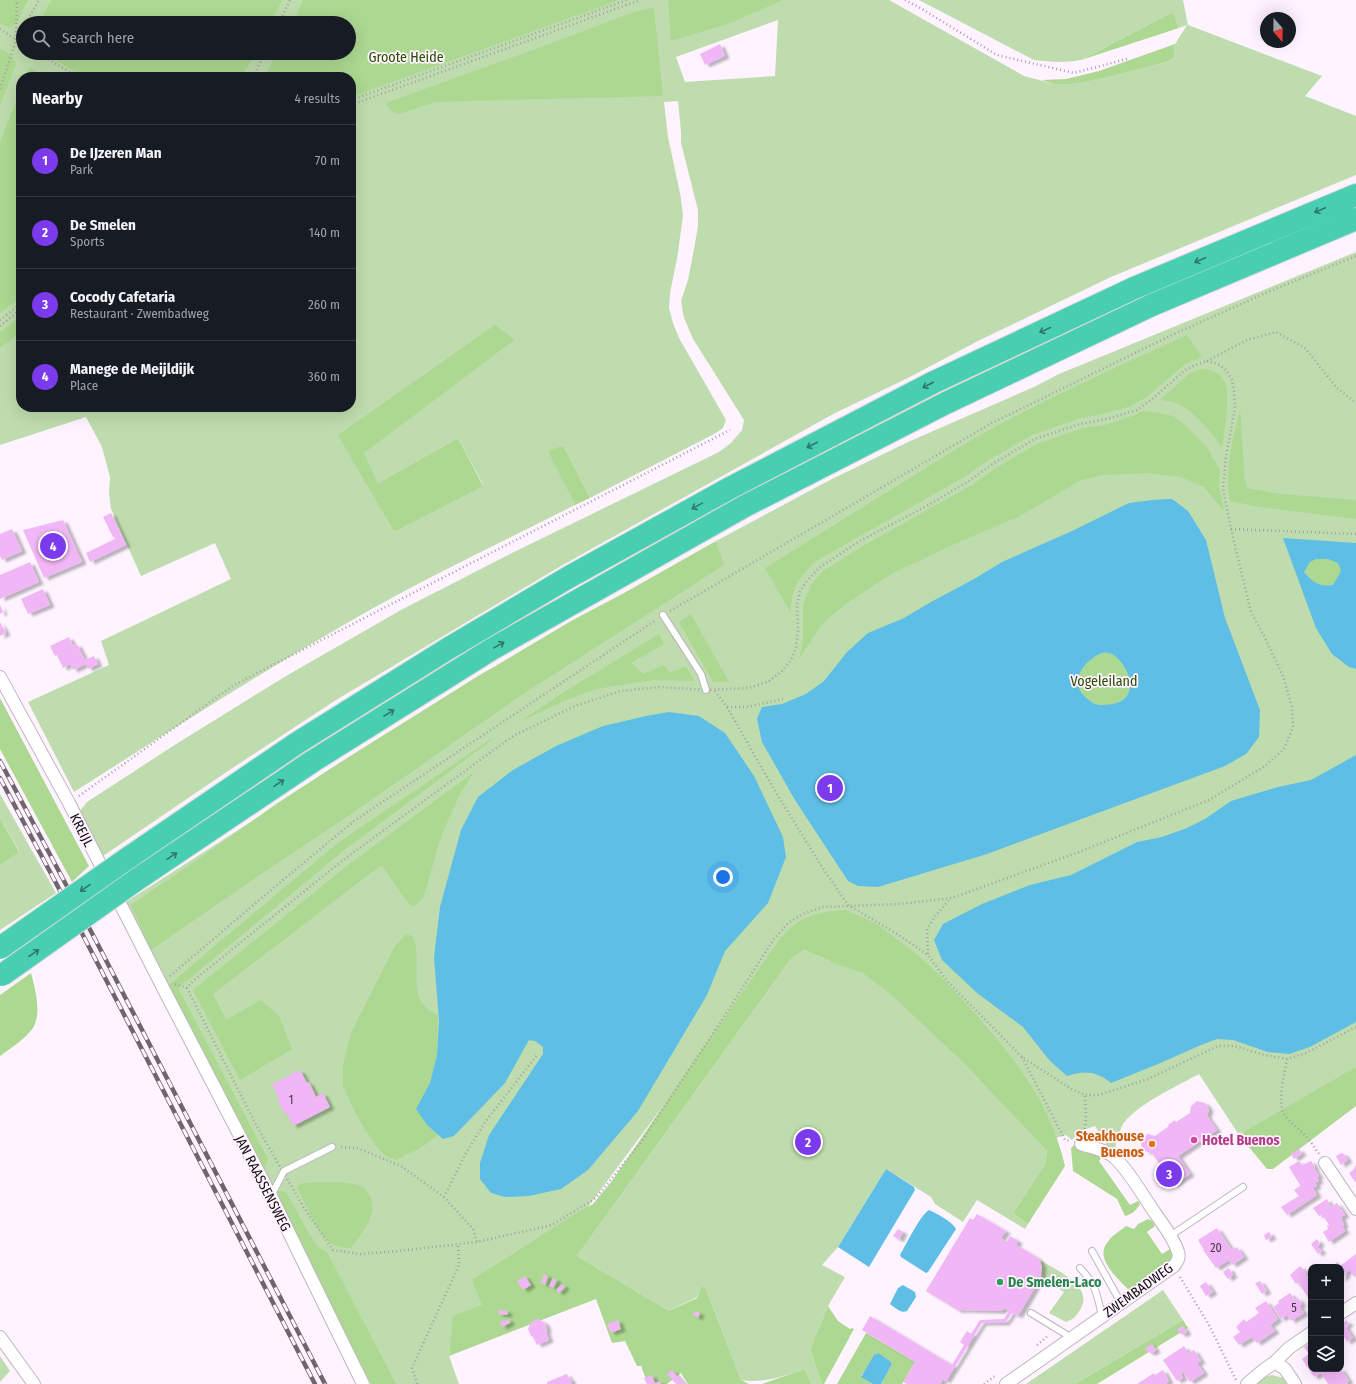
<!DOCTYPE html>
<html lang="en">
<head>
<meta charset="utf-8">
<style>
  body { margin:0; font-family:"Fira Sans Condensed",sans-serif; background:#242831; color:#f1f3f6 }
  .controls { position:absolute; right:12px; bottom:12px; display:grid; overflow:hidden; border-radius:8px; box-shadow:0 4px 16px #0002 }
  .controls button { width:36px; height:36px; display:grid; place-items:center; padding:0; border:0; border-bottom:1px solid #363941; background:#171b24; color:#f1f3f6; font:20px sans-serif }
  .compass { position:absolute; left:1260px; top:12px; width:36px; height:36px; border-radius:50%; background:#171b24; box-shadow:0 4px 16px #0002; rotate:160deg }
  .you { position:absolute; left:723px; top:877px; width:14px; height:14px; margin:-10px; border:3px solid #fff; border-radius:50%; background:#1a73e8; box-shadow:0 0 0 6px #1a73e833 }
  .badge { display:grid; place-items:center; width:26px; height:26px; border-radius:50%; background:#7c3aed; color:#fff; font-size:13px; font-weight:700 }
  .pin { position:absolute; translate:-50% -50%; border:2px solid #fff; box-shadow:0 1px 4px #0006 }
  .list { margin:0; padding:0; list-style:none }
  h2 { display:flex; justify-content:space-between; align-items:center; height:52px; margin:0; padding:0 16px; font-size:17px }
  h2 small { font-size:13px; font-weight:400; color:#9ea1a6 }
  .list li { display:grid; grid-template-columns:26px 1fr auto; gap:12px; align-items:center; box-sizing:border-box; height:72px; padding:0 16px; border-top:1px solid #363941 }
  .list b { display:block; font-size:15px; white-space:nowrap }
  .list p { margin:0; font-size:13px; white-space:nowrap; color:#9ea1a6 }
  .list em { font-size:13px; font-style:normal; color:#9ea1a6 }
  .icon { flex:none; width:22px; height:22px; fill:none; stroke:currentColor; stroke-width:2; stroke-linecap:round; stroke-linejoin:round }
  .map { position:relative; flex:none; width:1356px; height:1384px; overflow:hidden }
  .search { position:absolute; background:#171b24; box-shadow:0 4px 16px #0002; left:16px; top:16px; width:340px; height:44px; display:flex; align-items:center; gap:10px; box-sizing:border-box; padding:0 14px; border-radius:22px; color:#9ea1a6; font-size:15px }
  .panel { position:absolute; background:#171b24; box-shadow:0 4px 16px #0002; left:16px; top:72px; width:340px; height:340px; border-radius:16px }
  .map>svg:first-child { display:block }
  .green { fill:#bedcad; fill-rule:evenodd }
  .forest { fill:#acd891 }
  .water { fill:#5fbee5; fill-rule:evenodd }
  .building { fill:#f0b6f5; filter:url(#shadow) }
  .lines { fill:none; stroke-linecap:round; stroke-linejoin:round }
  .lane-casing { stroke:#bfb5c0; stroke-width:8 }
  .street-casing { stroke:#bfb5c0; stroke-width:14 }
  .highway-casing { stroke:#d9d8d9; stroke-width:24 }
  .path { stroke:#a79fa8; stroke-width:2.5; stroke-dasharray:1 3; stroke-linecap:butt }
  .lane { stroke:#fff; stroke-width:6 }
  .street { stroke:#fff; stroke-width:12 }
  .highway { stroke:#48cfb2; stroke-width:22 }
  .rail-casing { stroke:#6d676d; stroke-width:4.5 }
  .rail { stroke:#fef3ff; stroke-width:3; stroke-dasharray:9; stroke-linecap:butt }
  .highway-bridge-casing { stroke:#d9d8d9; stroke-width:24; stroke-linecap:butt }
  .highway-bridge { stroke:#48cfb2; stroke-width:22 }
  .oneway { stroke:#2f7869 }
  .hotel-dot { fill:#d1479c; stroke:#fef3ff; stroke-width:1.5 }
  .food-dot { fill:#e8710a; stroke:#fef3ff; stroke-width:1.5 }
  .leisure-dot { fill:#2e9e5b; stroke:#fef3ff; stroke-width:1.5 }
  .labels { text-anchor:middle; stroke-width:3.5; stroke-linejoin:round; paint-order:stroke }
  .number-label { font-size:12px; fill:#483749 }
  .park-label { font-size:14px; fill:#274d00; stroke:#fef3ff }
  .street-label { font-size:14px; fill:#100d10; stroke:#fef3ff }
  .food-label { font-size:14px; font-weight:bold; fill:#c56008; stroke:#fef3ff; text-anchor:end }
  .hotel-label { font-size:14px; font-weight:bold; fill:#b23c85; stroke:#fef3ff; text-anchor:start }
  .leisure-label { font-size:14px; font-weight:bold; fill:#27864d; stroke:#fef3ff; text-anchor:start }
</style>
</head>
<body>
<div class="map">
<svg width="1356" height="1384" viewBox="0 0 1356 1384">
  <defs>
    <filter id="shadow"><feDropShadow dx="4.5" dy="2.5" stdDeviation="1" flood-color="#0004"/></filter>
  </defs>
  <rect width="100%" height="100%" fill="#fef3ff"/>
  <path class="green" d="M0,0h889l135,76 30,8 51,-6 58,-15 11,-5 1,-14 12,-19 -8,3 -6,-16 -92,48c-16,3 -31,2 -47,0l-115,-60h264l5,25 134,51 -17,20 51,20v59l-245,102 -133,64 -72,38 -71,34 -274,153 -225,134 -105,69 -131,89 -20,-47 7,-9 86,-56 113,-70 115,-66 113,-58 205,-100 12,-9 11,-13 2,-10 -51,-81 -9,-21 -3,-17 7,-21 6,-31 4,-23v-16l-17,-67v-11l-3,-31 -14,1 4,35 13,61 2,18 -6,43 -7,34 -1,15 4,15 6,15 47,82 -3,8 -7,5 -126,65 -27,-53 -14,6 26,54c-69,35 -139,68 -207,106 -100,57 -197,119 -294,181l-46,-90 81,-37 -8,-24 130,-62 -16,-36 -74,33 -30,-67 -2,-16 1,-16 -8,-30 -16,-30 -86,28zM778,20l-3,56 -90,6 -9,-25zM23,23h326v30h-326zM21,77h330v330h-330zM515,340l-152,113 15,30 80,-45 25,47 -89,47 -55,-97z
    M1356,252v854l-88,60 -25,-34 -4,3 -40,-61c-20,11 -66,32 -77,52 -3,7 -6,16 -7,24l-6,-1 -14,-23 -15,5 -8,9 -6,-5 -21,6 -37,-32 39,42 -2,13 -32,49 15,11 -3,5 -48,-29 -14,22 -28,-18 -4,-7 -45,-28 -48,78 -16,18 23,12 -17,29 -18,43 12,35h-11l-6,-15c-20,7 -43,15 -64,11l-36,-93 -4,-1 -4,11 -28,14 -92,-55 213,-296 14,-10 30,13 -38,-36 -269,362 -77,58 -1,9 10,28h-88l-245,-482 355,-228 238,-124 -3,-9 112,-60 80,-39 128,-56 23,-12z
    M0,794l56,99 -56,37v-65l19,-14 -19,-33z
    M1042,1261c15,10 51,24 39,47 -5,9 -6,10 -15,14l-17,-9 15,-21 -30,-19z
    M1163,1290l20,30 -108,64h-49z
    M0,1356l10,15 -10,11z
    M1272,1375l11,3 6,6h-33l5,-6z"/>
  <path class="forest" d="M0,0h28l-12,24 -6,3 -10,-3z
    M51,0h231l-11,23h-232z
    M303,0h316l-268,97v-20h-87l13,-24h72v-30h-56z
    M668,0h115l-53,23 -59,18z
    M651,8l3,1 9,87 -228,6 -36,12 -9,-4 -4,-7 158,-57 93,-35z
    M1173,12l6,16 -98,32z
    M1175,44l-1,14 -11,5 -58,15 -35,6h-16l-12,-4 24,-1 33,-8z
    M0,48l12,8 4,8 -16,42z
    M46,53h209l-13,24h-160z
    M30,67l15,10h-19z
    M21,89v208l-21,16v-171z
    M21,316v16l-21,16v-16z
    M495,325l20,15 -151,113 14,30 80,-45 25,48 -89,46 -56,-97z
    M1187,335l15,22 -17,7 -40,34 -14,8 -28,8 -22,4 -49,17 -42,24 -24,17 -152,86c-16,18 -23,25 -23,51l-26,-45 198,-123c72,-42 148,-75 224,-110z
    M1202,369c25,2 26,18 25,38 -1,14 -3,27 -5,41 -8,-14 -29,-38 -44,-44 -5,-2 -13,-4 -18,-4l30,-27z
    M1240,409l5,72 2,7 34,6 75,6v19l-95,-12 -31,-6c-6,-31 3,-62 10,-92z
    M1143,411l16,2 14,3 11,8 22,22 14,24 -1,17 5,24 -20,-24 -23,-10 -34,-4 -45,2 -21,5 -61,36 -61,26 -68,32 -44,29 -25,21 -23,35 4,-18v-36l8,-20 11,-13 39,-25 111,-62 24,-17 41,-24 46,-16 22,-3 30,-10z
    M563,445l27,53 -15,7 -27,-54z
    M716,541l8,24 -204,131 -163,114 -96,64 -110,76 -20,-45 75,-51 70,-50 71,-46 120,-75 104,-62 53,-28z
    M1316,559h12l10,4 3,8 -8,14c-15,1 -20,-3 -29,-13l6,-10z
    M691,614l38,68h-16l-34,-60z
    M659,634l5,10 -33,19 13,11 20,-9 6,8 16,-7 8,15 -40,-1 -58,9 -32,12 -43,20 40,-27z
    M1109,652c13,9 29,28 17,44 -6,8 -25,12 -34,7 -4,-3 -8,-6 -10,-10 -6,-8 -5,-16 0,-23 7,-11 14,-16 27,-18z
    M0,698l89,168 -17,16 -72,-133z
    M493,739l-150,112 -165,137 90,171 -5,12 -94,-186 42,-36 128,-107 149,-101z
    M474,772l-14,22 -18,40 -19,64 -6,6 -4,2 -5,-3 -25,-36 -3,-1 -167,128 13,26 35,-20 18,16 13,33 -52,31 -47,-90 159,-128z
    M0,818l19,34 -19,13z
    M846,910c10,5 21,9 30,14 6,4 12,9 18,13 23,16 43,35 63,57 47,51 92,102 108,172l-37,58 -15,-11 32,-49 2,-13 -81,-86 -73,-69 -30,-23 -29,-10 -30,-13 -14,10 -213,296 92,55 28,-13 4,-12 4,1 36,93 8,4h-61l-7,-11 -14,11h-19l-6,-15v-3h-5l-12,-25 -13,2 -16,-44 -147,57 4,-40 29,-11 -10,-25 103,-66 18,-10 19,-23 86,-126 82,-116c5,-5 9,-10 14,-14 13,-11 35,-14 52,-15z
    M406,934l6,2c2,4 4,8 4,12 3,26 -8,55 22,67l-1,40 -7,28 -14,26 11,16 11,10 -16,12 -26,13 -8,-3 -8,-6 -16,-23 -13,-24 -8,-18v-21l8,-32 44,-87z
    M31,973c4,15 11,40 2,55 -8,11 -22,20 -33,28v-61z
    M1356,1067v39l-83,63h-6l-28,-34z
    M1074,1145l28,12 -3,4 31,44 8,-4 2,3c-4,7 -8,10 -15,12l-8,-17 -44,-28 -2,-23z
    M334,1182c9,1 22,1 30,6 1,1 3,4 4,5 13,19 -6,40 -17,55 -7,0 -18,-2 -23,-7 -11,-10 -24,-40 -31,-54l6,-4z
    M272,1189l14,3 22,40 11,16 8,4 69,132h-25z
    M1148,1219l4,2 3,5 -8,6 15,22 8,-5 3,6v5l-42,32c-11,-11 -37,-33 -24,-49 4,-7 13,-12 19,-17l8,3 4,-5z
    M828,1306l10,15 12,8 2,-1 2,1 -30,55h-2l-12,-35z
    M1183,1320l5,8 -91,56h-22z
    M866,1333l49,29 -13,22h-21l11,-20 -2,-3 -13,-8 -16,23 12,8h-36z
    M805,1369l6,15h-49z"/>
  <path class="water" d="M1168,499h4l16,12 18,29 19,78 35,92 -1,27 -13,17 -21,12 -238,88 -109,33 -20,-1 -10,-5 -53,-81 -33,-58 -5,-23 5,-12 20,-3 24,-10 18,-13 23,-29 21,-19 36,-15 27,-16 43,-23 28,-17 70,-31 57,-28 23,-3zM1102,653c2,0 4,-1 6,0 5,0 9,5 12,8 13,15 16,39 -8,43 -6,1 -13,2 -19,-1 -1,0 -3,-3 -4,-3 -22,-15 -7,-39 13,-47z
    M1283,538l73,5v126l-7,-2 -17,-13 -16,-26zM1316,559h12l10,4 3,8 -8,14c-14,2 -20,-3 -29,-13l6,-10z
    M669,712l30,4 26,17 29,43 29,61 3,20 -18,46 -43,48 -18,44 -69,116 -50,59 -27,19 -32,7 -24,1 -14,-4 -11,-14v-16l9,-28 54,-81v-7l-8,-6 -6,-1 -24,43 -51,53 -11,3 -16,-14 -11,-16 14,-26 7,-28 2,-34 -5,-64 6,-50 21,-77 17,-33 35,-27 43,-24 47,-20 43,-10z
    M1356,755v267l-46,25 -21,7 -21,-2 -35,-12 -16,-1 -16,6 -43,19 -47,19c-14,-12 -27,-13 -44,-7l-17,-15 -27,-34 -46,-34 -35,-33 -8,-20 9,-16 39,-20 48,-19 41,-10 66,-33 25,-5 25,-9 18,-9 26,-18 47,-14 33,-7z
    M886,1169l28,18 1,3 -46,77 -31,-20z
    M929,1210c7,3 24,12 27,19l-28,43 -2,1 -25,-16 -1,-2c6,-10 20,-40 29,-45z
    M903,1285l12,7 1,5 -9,14c-6,3 -11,-3 -16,-6l-1,-1 8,-16z
    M878,1353l12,8 2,3 -11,20h-8l-12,-7 13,-22z"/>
  <path class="building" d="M720,44l5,12 -20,9 -5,-11z
    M111,513l15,32 -36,17 -4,-9 29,-14 -1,-2h-1l-10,-20z
    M63,520l19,42 -38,16 -21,-48z
    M12,529l10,22 -20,9 -2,-4v-22z
    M30,562l9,20 -39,17v-24z
    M43,589l7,16 -22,9 -7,-15z
    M0,605l3,7 -3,2z
    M0,622l6,11 -6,3z
    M69,637l4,9 4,-2 8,16 9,-4 4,8 -10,5 -2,-5 -13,6 -3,-6 -7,4 -6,-13 -2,1 -5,-10z
    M300,1070l7,13 2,-1 7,15 7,-4 7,14 -37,19 -7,-14 -2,1 -7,-14 2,-1 -7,-14z
    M1197,1101l8,2 4,6 -2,7 10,14 -39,26 12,18 -17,11 -21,-32 -7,-2 -4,-6 1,-7 6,-4 7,2 14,-10 -1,-1 7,-5 1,2 14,-9 1,-7z
    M1299,1149l3,4 -8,6 -3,-5z
    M1341,1153l3,1 4,6 -7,5 -5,-9z
    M1299,1161l3,4 9,-4 4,6 -1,1 5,8 -2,1 2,4 -4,2 2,3 -4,2 4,7 -30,20 -6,-8 18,-11 -5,-6 6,-4v-1l-11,-18z
    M1356,1165v16l-1,1 -6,-9 4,-3z
    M1327,1199l4,8 6,-4 8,12 -4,2 3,8 -2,1 3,5 -16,11 -6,-10 5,-3 -1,-3 2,-1 -7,-11 -3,2 -6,-8z
    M977,1214l29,17 -5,7 6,4 3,-6 8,5 -2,4 22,13 4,8 -1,11 -23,39 -6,-3 -7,10h-23l-36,58 -3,-2 -3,5h-33l-4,-2 12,-20 -53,-32 8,-14 82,49 12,-20 -4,-3 7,-11 4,3 9,-14 24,-1 5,-8 -4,-3 -4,3 -41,-1 -1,1 -33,-20 44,-73 3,2z
    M1217,1228l15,22 5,-3 7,10 -12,8 -3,-5 -13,8 -13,-18h1l-6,-10z
    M898,1229l5,3 -4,8 -6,-4z
    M1269,1232l3,5 -6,3 -2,-5z
    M1317,1239l3,5 -3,2 5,5 -4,3 -7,-10z
    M1356,1254v21l-2,2 -4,-7 -5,3 1,2 -5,4v-12h-11l8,-5 2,4z
    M1300,1266l6,6 -1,1 2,4 4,-3v28l-13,-20 -2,2 -6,-9z
    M1229,1268l4,7 -5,4 -5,-7z
    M544,1274l4,2 -3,9 -4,-2z
    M525,1276l6,9 -8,5 -6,-9z
    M553,1278l4,2 -4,8 -4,-2z
    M1260,1281l7,10 -5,3 -7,-11z
    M1206,1282l7,10 -7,4 -6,-10z
    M562,1284l3,3 -6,6 -3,-3z
    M1290,1293l5,7 3,-2 4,6 -3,2 5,7 -13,8 -4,-6 -6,4 -8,-12 6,-4 -1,-2z
    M1266,1301l12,18 -8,6 5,6 -18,12 -5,-6 -13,8 -6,-8 7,-5 -4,-5 8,-8 2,3 13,-9 -4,-5z
    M499,1310l9,1 -1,4 -9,-1z
    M695,1311l5,2 -2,5 -5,-3z
    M509,1319l1,4 -8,4 -2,-5z
    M538,1319l7,4 2,6 -1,3 3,8 -12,5 -4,-8 -2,-1 -3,-7 3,-7z
    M618,1320l3,9 -10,4 -4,-9z
    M1346,1320l3,4 -4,2 8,12 -6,4 -6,-10v-7z
    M1183,1326l4,6 -5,3 -5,-6z
    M1311,1342v27h30l8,12 -3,1 2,2h-20l-7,-11 -7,4 -12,-18 7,-5 -5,-7z
    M1152,1344l4,6 -4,3 -4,-1 -3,-4z
    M1184,1346l4,7 6,-3 7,11 -4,2 7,10 -14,9 -7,-10 -2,2 2,4 -6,3 -14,-21z
    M672,1370l12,14h-8l-9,-10z
    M1163,1370l6,11 -3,2 1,1h-30l17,-11 1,2z
    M567,1374l2,4h1l2,4 -1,2h-24v-2z
    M652,1375l3,8 5,-2 1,3h-14l-3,-6z"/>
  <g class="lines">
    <defs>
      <path id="lane" d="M663,615l38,59 5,16
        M271,1196l13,-25 48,-24
        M1170,1236l73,-49
        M1092,1251l29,52
        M1080,1268c16,17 17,26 22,48
        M1031,1313l41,25"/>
      <path id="street" d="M0,677l69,126 92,181 110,212 92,188
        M1325,1163l31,46
        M1341,1313l15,-10
        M0,1337l34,47
        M1275,1362l10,7 10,15
        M1006,1384l168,-118c3,-4 6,-8 4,-14 -4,-14 -15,-27 -23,-39 -13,-18 -24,-40 -40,-55 -8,-8 -23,-10 -34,-14
        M1247,1384l14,-12 14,-10 14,-14 22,-15"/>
      <path id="highway" d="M128,858l169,-115 152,-95 120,-71 161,-89 202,-105 202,-95 222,-93
        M139,878l174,-117 179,-112 253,-143 201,-103 206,-98 204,-86"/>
    </defs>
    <use href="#lane" class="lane-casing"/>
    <use href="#street" class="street-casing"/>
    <use href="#highway" class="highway-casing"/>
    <path class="path" d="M905,0l12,6 80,49 77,18 53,-14
      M26,23l13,-23
      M279,23l11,-23
      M0,29l23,15
      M16,40l1,-40
      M38,53l40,24
      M253,77l12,-24
      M0,89l16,-49 7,-12
      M351,100l276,-100
      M351,105l289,-105
      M0,320l21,-16
      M0,326l21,-17
      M1207,361l11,3 8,6 6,10 2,11 1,17 -9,49 -3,31 8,41 20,83 13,24 19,40 9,31 1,20 -9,22 -19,17 -56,34 -130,52 -127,46 -52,6 -77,3 -20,7 -15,9 -14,16 -64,99 -69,104 -45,56 -44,27 -75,17 -79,9 -38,3 -27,-4 -29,-42 -48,-83 -67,-133 -2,-4 7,-8 153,-123 166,-121 62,-30 46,-15 38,-4 47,3 42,-2 20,-6 14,-11 9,-11 5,-12 2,-17 -1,-27 3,-12 6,-10 13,-14 39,-26 67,-35 44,-26 25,-18 41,-24 45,-15 27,-5 30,-9 14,-10 33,-29 11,-6z
      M1207,361l40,-21 29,-8 29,16 32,40 19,15
      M1231,529l125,5
      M670,611l322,-188 182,-89 94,-42 88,-36
      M715,691l12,16 48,84 47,76 26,38 49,29 31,21 19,26 75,76 51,33 12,5h14l49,-16 70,-33h16l31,9 22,4 19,-6 50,-26
      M727,707h20l36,-8
      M79,796l155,-111 496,-255
      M928,954l-1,-25 8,-13 16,-18
      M170,976l101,-86 83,-69 302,-201
      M175,984l12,4
      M1022,1057l43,83 6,1
      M1287,1059c-2,13 -10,43 -3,55 5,8 13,13 20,20 6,6 10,13 15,20
      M1084,1133l2,-14 -1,-24
      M341,1147l16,1 44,18 43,31 29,32 4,13
      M444,1197l22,-44 20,-32 51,-66
      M1180,1277l29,48 27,55
      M1037,1345l12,-10
      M417,1384l-5,-16 47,-103 -1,-22
      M984,1384l12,-9"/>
    <use href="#lane" class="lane"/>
    <use href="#street" class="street"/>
    <use href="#highway" class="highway"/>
    <defs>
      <path id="rail" d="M0,761l94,176 231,447
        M0,778l56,105 259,501"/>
    </defs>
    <use href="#rail" class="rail-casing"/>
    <use href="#rail" class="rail"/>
    <defs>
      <path id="highway-bridge" d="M0,948l128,-90
        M2,975l137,-97"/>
    </defs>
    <use href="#highway-bridge" class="highway-bridge-casing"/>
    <use href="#highway-bridge" class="highway-bridge"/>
  </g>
  <defs><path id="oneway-shaft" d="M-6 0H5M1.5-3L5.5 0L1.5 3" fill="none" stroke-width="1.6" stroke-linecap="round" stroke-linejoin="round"/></defs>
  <g class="oneway">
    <use href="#oneway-shaft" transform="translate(1320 210) rotate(157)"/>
    <use href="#oneway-shaft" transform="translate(1200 260) rotate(157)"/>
    <use href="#oneway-shaft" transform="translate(1045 330) rotate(155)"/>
    <use href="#oneway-shaft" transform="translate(928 385) rotate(153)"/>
    <use href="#oneway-shaft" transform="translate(812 445) rotate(153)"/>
    <use href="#oneway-shaft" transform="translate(697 506) rotate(151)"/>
    <use href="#oneway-shaft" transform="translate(499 645) rotate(-29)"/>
    <use href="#oneway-shaft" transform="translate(389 713) rotate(-32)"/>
    <use href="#oneway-shaft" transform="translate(279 783) rotate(-34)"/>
    <use href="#oneway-shaft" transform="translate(172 856) rotate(-34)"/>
    <use href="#oneway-shaft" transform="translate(85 888) rotate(145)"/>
    <use href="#oneway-shaft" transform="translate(34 953) rotate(-35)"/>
  </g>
  <circle class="hotel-dot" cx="1194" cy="1140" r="4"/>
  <circle class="food-dot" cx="1152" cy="1144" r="4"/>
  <circle class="leisure-dot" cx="1000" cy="1282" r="4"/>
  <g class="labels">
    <g class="number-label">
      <text x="291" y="1104">1</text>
      <text x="1216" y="1252">20</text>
      <text x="1294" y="1312">5</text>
    </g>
    <g class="park-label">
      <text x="406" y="62">Groote Heide</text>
      <text x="1104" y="686">Vogeleiland</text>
    </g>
    <g class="street-label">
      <text transform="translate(82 830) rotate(63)" y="5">KREIJL</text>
      <text transform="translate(263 1183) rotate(63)" y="5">JAN RAASSENSWEG</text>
      <text transform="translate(1138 1290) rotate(-36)" y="5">ZWEMBADWEG</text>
    </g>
    <g class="food-label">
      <text x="1144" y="1141">Steakhouse<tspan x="1144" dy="16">Buenos</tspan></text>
    </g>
    <g class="hotel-label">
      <text x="1202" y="1145">Hotel Buenos</text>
    </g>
    <g class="leisure-label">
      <text x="1008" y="1287">De Smelen-Laco</text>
    </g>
  </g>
</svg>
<div class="controls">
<button>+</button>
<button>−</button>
<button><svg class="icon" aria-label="layers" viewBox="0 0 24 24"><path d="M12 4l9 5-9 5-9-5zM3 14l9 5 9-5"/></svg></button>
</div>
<svg class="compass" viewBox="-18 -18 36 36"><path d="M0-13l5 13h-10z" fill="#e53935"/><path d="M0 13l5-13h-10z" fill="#9ea1a6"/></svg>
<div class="you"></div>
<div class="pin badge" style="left:830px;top:788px">1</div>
<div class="pin badge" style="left:808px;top:1142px">2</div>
<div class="pin badge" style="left:1169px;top:1174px">3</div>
<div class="pin badge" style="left:53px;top:546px">4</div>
<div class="search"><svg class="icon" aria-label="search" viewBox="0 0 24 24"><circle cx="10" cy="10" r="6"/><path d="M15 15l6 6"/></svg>Search here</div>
<section class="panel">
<h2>Nearby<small>4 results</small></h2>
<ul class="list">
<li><span class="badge">1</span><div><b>De IJzeren Man</b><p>Park</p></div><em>70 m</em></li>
<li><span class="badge">2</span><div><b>De Smelen</b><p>Sports</p></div><em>140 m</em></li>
<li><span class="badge">3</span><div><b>Cocody Cafetaria</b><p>Restaurant · Zwembadweg</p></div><em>260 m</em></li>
<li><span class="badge">4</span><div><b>Manege de Meijldijk</b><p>Place</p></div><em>360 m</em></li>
</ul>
</section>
</div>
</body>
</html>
